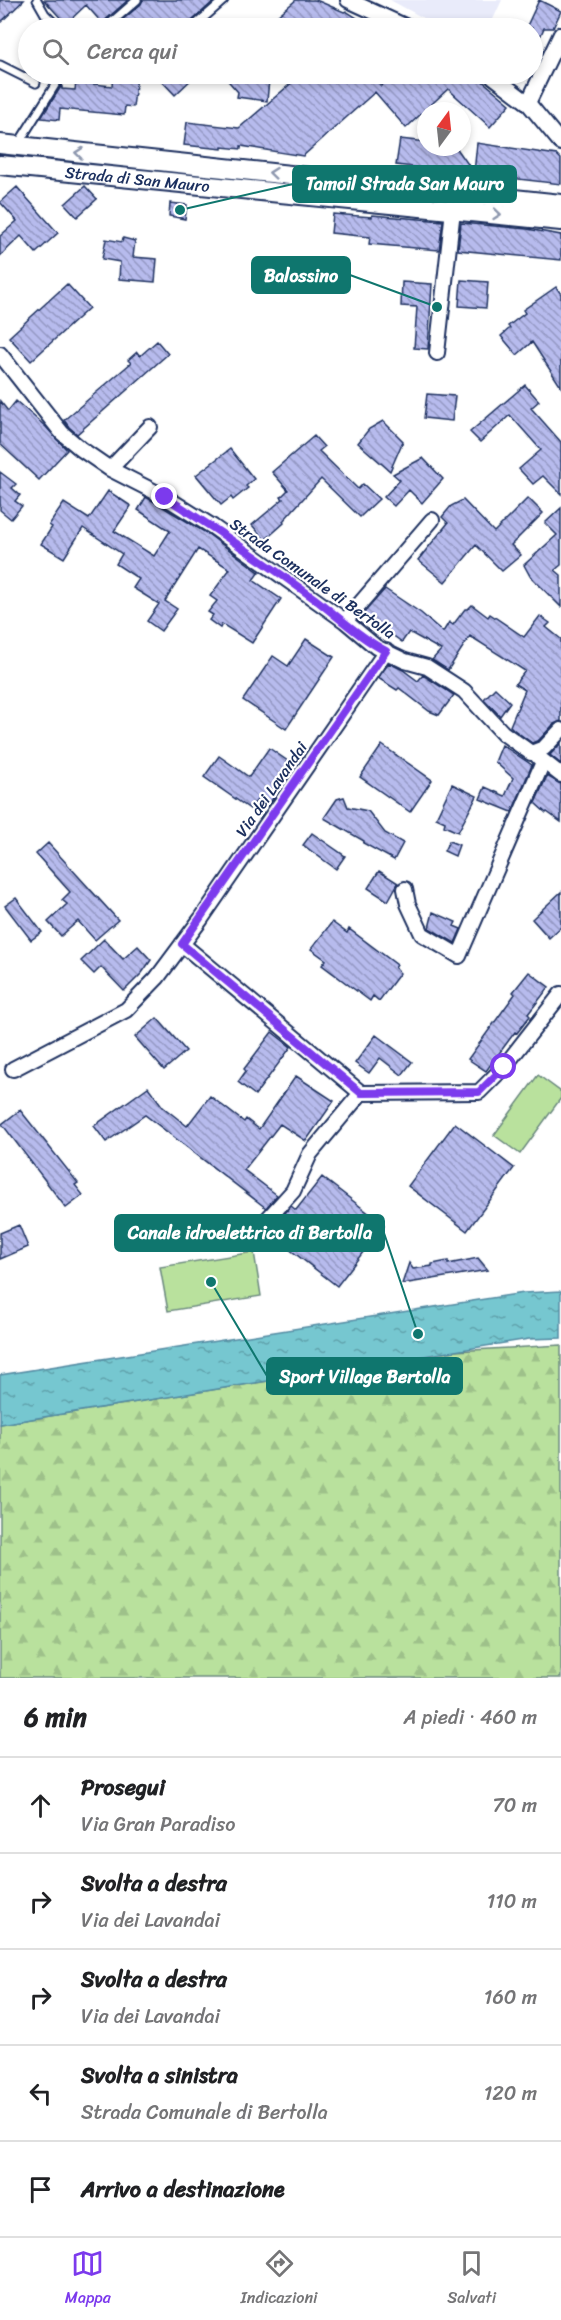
<!DOCTYPE html>
<html lang="it">
<head>
<meta charset="utf-8">
<style>
  body { margin:0; font-family:Sriracha,sans-serif; background:#f2f2f2; color:#202124 }
  .compass { position:absolute; left:417px; top:102px; width:54px; height:54px; border-radius:50%; background:#fff; box-shadow:0 3px 9px #0003; rotate:15deg }
  .stop { position:absolute; width:18px; height:18px; margin:-14px; border:4px solid #7c3aed; border-radius:50%; background:#fff }
  .stop.end { background:#7c3aed; border-color:#fff; box-shadow:0 2px 6px #0008 }
  .list { margin:0; padding:0; list-style:none }
  h2 { display:flex; justify-content:space-between; align-items:center; height:78px; margin:0; padding:0 24px; font-size:26px }
  h2 small { font-size:20px; font-weight:400; color:#757577 }
  .list li { display:grid; grid-template-columns:39px 1fr auto; gap:18px; align-items:center; box-sizing:border-box; height:96px; padding:0 24px; border-top:2px solid #e0e0e0 }
  .list b { display:block; font-size:22px; white-space:nowrap }
  .list p { margin:0; font-size:20px; white-space:nowrap; color:#757577 }
  .list em { font-size:20px; font-style:normal; color:#757577 }
  .icon { flex:none; width:33px; height:33px; fill:none; stroke:currentColor; stroke-width:2; stroke-linecap:round; stroke-linejoin:round }
  .map { position:relative; flex:none; width:561px; height:1678px; overflow:hidden }
  .search { position:absolute; background:#fff; box-shadow:0 3px 9px #0003; left:18px; right:18px; top:18px; height:66px; display:flex; align-items:center; gap:15px; box-sizing:border-box; padding:0 21px; border-radius:33px; color:#757577; font-size:22px }
  .sheet { height:558px; background:#fff }
  nav { display:flex; justify-content:space-around; align-items:center; box-sizing:border-box; height:84px; border-top:2px solid #e0e0e0; background:#fff; font-size:16px; color:#757577 }
  nav a { display:grid; justify-items:center; gap:3px }
  nav .on { color:#7c3aed }
  .map>svg:first-child { display:block }
  .built { fill:#e9ebfa }
  .forest { fill:url(#forest-firs); stroke:#6a887e; stroke-width:1.5 }
  .park { fill:#b9e19d; stroke:#6a887e; stroke-width:1.5 }
  .water { fill:url(#water-ripples); stroke:#528aa2; stroke-width:1.5 }
  .building { fill:url(#building-back-hatch); stroke:#1b2f5e; stroke-width:1.5 }
  .lines { fill:none; stroke-linecap:round; stroke-linejoin:round }
  .lane-casing { stroke:#1b2f5e; stroke-width:11 }
  .street-casing { stroke:#1b2f5e; stroke-width:18 }
  .secondary-casing { stroke:#1b2f5e; stroke-width:22 }
  .lane { stroke:#fff; stroke-width:7 }
  .street { stroke:#fff; stroke-width:14 }
  .secondary { stroke:#fff; stroke-width:18 }
  .oneway { stroke:#8d97ae }
  .route { stroke:#7c3aed; stroke-width:8 }
  .labels { text-anchor:middle; stroke-width:4.5; stroke-linejoin:round; paint-order:stroke }
  .street-label { font-size:16px; fill:#1b2f5e; stroke:#fff }
  .leader { fill:none; stroke:#0f766e; stroke-width:2 }
  .callout-dot { fill:#0f766e; stroke:#fff; stroke-width:2 }
  .callout { fill:#0f766e; stroke:#0f766e; stroke-width:2 }
  .callout-label { font-size:18px; text-anchor:middle; font-weight:bold; fill:#fff }
</style>
</head>
<body>
<div class="map">
<svg width="561" height="1678" viewBox="0 0 561 1678">
  <defs>
    <pattern id="forest-firs" width="22" height="20" patternUnits="userSpaceOnUse" patternTransform="scale(1.5)"><rect width="22" height="20" fill="#b9e19d"/><path d="M5 1l3.5 6h-7zM16 11l3.5 6h-7z" fill="#9ec18a"/></pattern>
    <pattern id="water-ripples" width="26" height="14" patternUnits="userSpaceOnUse" patternTransform="scale(1.5)"><rect width="26" height="14" fill="#76c7d0"/><path d="M2 4q2-2 4 0t4 0M15 11q2-2 4 0t4 0" fill="none" stroke="#60a2ac"/></pattern>
    <pattern id="building-back-hatch" width="6" height="6" patternUnits="userSpaceOnUse" patternTransform="scale(1.5)"><rect width="6" height="6" fill="#b7bbed"/><path d="M-1 5l2 2M0 0l6 6M5-1l2 2" fill="none" stroke="#9498c3"/></pattern>
  </defs>
  <rect width="100%" height="100%" fill="#fff"/>
  <filter id="ink" filterUnits="userSpaceOnUse"><feTurbulence type="fractalNoise" baseFrequency=".0167" numOctaves="2"/><feDisplacementMap in="SourceGraphic" scale="12" xChannelSelector="R" yChannelSelector="G"/><feConvolveMatrix kernelMatrix="1 2 1 2 8 2 1 2 1" color-interpolation-filters="sRGB"/></filter>
  <g filter="url(#ink)">
    <path class="built" d="M390,0h112l-13,28h-47z"/>
    <path class="forest" d="M561,1345v333h-561v-254l455,-73z"/>
    <path class="park" d="M538,1075l23,17v6l-41,56 -26,-19z
      M254,1252l7,44 -93,15 -8,-44z"/>
    <path class="water" d="M561,1291v47l-32,1 -529,85v-49l524,-82z"/>
    <path class="building" d="M0,0h24l-24,23z
      M44,0h84l-26,23 -16,-18 -20,19z
      M143,0h72l-31,28h-71l28,-24z
      M296,0h20l28,12 2,-1 27,17h-110z
      M539,0l22,11 -8,17h-9l-12,27v-27h-6z
      M113,74l24,3 -4,30 -8,-1 -1,9 -64,-6 -1,11 -18,-2 21,-33v4l13,1 1,-8 36,4z
      M155,74h42l-22,21z
      M222,74l47,6 -2,21 -30,-4 1,-5z
      M302,74h60l7,7 4,-4 8,9 14,-12h79l36,30 -20,23 -42,-38 -42,39 -31,-36 -72,64 -62,-10v3l-19,-2v2l-38,-4 3,-23 52,6z
      M400,139l26,3v5h30l18,26 3,-30 80,12 4,4v25l-165,-19z
      M85,186l12,13 -20,18 -12,-13z
      M17,187l41,46 -22,20 -15,-17 -21,20v-20l17,-15 -17,-19z
      M170,203l17,2 -2,14 -16,-3z
      M333,214l39,3v-2l71,6 -4,29 -70,-6 1,-7 -39,-4z
      M461,223l66,6 34,6v25l-103,-10z
      M123,238l12,3 -2,16 24,2 -2,23 -36,-3 1,-17 -18,-3 4,-20 16,3z
      M461,280l27,2 -2,26 -27,-2z
      M402,282l30,2 -4,65 -14,-1 3,-41 -16,-1z
      M67,284l22,24 -58,53 -22,-24z
      M556,287l5,7v93l-29,-45 -15,13 -16,-19 9,-8 -2,-2 17,-13 -2,-3z
      M157,341l11,13 -91,80 -8,-7 -5,-7 67,-57 -3,-3 9,-8 3,4z
      M525,385l14,16 -8,7 30,34v52l-18,-18 -10,8 -14,-15 22,-19 -31,-35 -30,27 -10,-10z
      M427,394l28,2 -3,25 -28,-3z
      M0,401l8,10 8,-10 30,26 21,23 -28,30 -39,-36z
      M383,421l20,20 -13,30 -32,-28 11,-14z
      M314,436l10,11 -5,4 39,38 5,-5 16,15 -19,18 -39,-38 -38,42 1,2 -19,17 -13,-15 31,-26 -2,-2 7,-7 -16,-18z
      M230,449l24,30 -8,7 2,2 -15,12 -2,-3 -10,8 -25,-30z
      M423,458l20,21 -21,24 -13,-13 -15,16 -10,-9 16,-17 -7,-6z
      M0,472l16,12 -4,4 8,7 -5,6 7,5 -11,13 -11,-9z
      M108,491l23,15 -17,25 40,25 16,-25 -32,-21 8,-13 62,37 51,38 -6,8 28,19 -29,44 -30,-19 -2,4 -11,-8 4,-5 -5,-3 9,-11 -7,-5 20,-27 -32,-20 -33,52 12,8 -16,22 -14,-10 12,-17 -26,-16 6,-9 -23,-15 6,-10 -39,-26 -19,30 -23,-14 11,-17 -3,-2 15,-22 25,16z
      M528,498l15,15 -32,32 10,10 -19,16 -26,-26 -31,37 -27,-22 30,-37 -6,-6 9,-11 12,-6 31,32z
      M561,508v57l-6,5 6,5v32l-31,-31 -6,-11 33,-30 -12,-12z
      M385,589l36,24 22,19 6,-10 4,3 12,-16h3l4,-4 16,12 2,-3 34,23 16,-21 10,7 -4,4 15,12v82l-7,3 -15,16 -7,3 -19,-14 -3,-3 15,-36 -10,-6 10,-13 -55,-35 -22,34 -16,-10 9,-10 -32,-18 -7,10 -39,-28z
      M306,639l28,18 -48,72 -43,-29 30,-44 15,10z
      M389,663l14,7 15,11 5,-6 31,20 -15,20 -10,-4 -30,-23 -2,2 -19,-12z
      M495,688l15,14 -10,14 -16,-17z
      M561,743v21l-11,-9z
      M382,745l50,35 -22,32 -50,-35z
      M502,745l30,20 -20,47 -32,-13 5,-12 20,9 8,-18 -18,-16z
      M269,748l26,18 -28,41 -10,-7 -7,9 -46,-32 15,-21 30,21z
      M547,776l14,8v38l-14,-10 -1,1 -11,-10z
      M452,784l25,12 -19,36 -14,-6 1,-4 -9,-4z
      M344,797l4,10 20,4 17,22 18,10 -9,17 -31,-17 1,-2 -40,-23 13,-19z
      M312,833l33,23 -9,13 -33,-24z
      M449,841l10,4 -4,11 -11,-5z
      M48,843l70,77 -23,20 -17,-19 -17,15 -13,-14 19,-18 -5,-4 8,-8 -34,-38z
      M379,871l19,12 -10,18 -20,-13z
      M561,892v35l-12,11 -17,-19z
      M16,898l26,34 -11,8 -26,-34z
      M433,912l23,10 -2,4 7,3 -6,14 -26,-15z
      M332,922l15,11 2,-4 48,36 -2,3 5,5 -21,28 -6,-5 -3,5 -48,-36 4,-5 -15,-11z
      M104,939l19,20 15,-13 13,14 -9,13 -18,18 -23,-24 -7,7 -13,-13z
      M529,972l20,15 -21,27 2,2 -13,17 -2,-1 -29,39 -18,-12 47,-65 -2,-2z
      M157,1018l29,33 -22,19 -29,-33z
      M272,1032l19,15 -36,48 -17,-13 8,-11 -2,-2z
      M376,1035l36,27 -10,13 -22,-17 -11,15 -14,-10z
      M296,1076l38,25 -28,40 -26,-17 -36,46 33,25 -11,13 -121,-93 -39,27 -12,-16 54,-39 15,20 24,19 23,-30 34,26 2,-3 13,10z
      M20,1110l58,73 -3,2 8,10 -17,13 -64,-84z
      M455,1123l59,45 -47,63 -59,-45z
      M322,1177l62,48 -47,61 -62,-48 11,-15 -6,-4 11,-13 5,4z
      M19,1225l9,22 -28,12v-26z
      M478,1258l10,12 -86,14 7,-21 4,6 19,-3v-2l16,-3v3z"/>
    <g class="lines">
      <defs>
        <path id="lane" d="M37,0l8,14 14,14
          M105,28l32,-28
          M192,28l32,-28
          M0,65l36,18
          M18,144l39,-62 13,-8"/>
        <path id="street" d="M348,0l61,28
          M490,74l38,29 33,40
          M528,103l33,-69
          M437,353l16,-143
          M0,354l62,79 19,16 29,20 55,28 48,30 132,94 31,26 29,14 22,6 37,24 39,42 28,20 13,-5 17,-18
          M110,469l40,-42
          M345,621l87,-101
          M538,757l23,18
          M405,889l3,15 14,30 37,22 84,-194
          M182,944l179,149
          M13,1069l113,-59 31,-32 44,-59 185,-268
          M263,1224l30,-33 17,-37 51,-61 118,-1 25,-25 57,-73"/>
        <g id="secondary">
          <path d="M0,144l561,60"/>
          <path id="s1" d="M0,165l561,56"/>
        </g>
      </defs>
      <use href="#lane" class="lane-casing"/>
      <use href="#street" class="street-casing"/>
      <use href="#secondary" class="secondary-casing"/>
      <use href="#lane" class="lane"/>
      <use href="#street" class="street"/>
      <use href="#secondary" class="secondary"/>
    </g>
    <defs><path id="oneway-chevron" d="M-2-3.5L2.5 0L-2 3.5" fill="none" stroke-width="1.6" stroke-linecap="round" stroke-linejoin="round" transform="scale(1.5)"/></defs>
    <g class="oneway">
      <use href="#oneway-chevron" transform="translate(79 153) rotate(-174)"/>
      <use href="#oneway-chevron" transform="translate(273 173) rotate(-174)"/>
      <use href="#oneway-chevron" transform="translate(497 214) rotate(6)"/>
    </g>
  </g>
  <g class="lines" filter="url(#ink)">
    <path class="route" d="M165,497c51,32 101,66 150,102 21,16 48,41 71,52l-204,293 179,149 118,-1 25,-25"/>
  </g>
  <g class="labels">
    <g class="street-label">
      <text dy="6" stroke="none"><textPath href="#s1" startOffset="138">Strada di San Mauro</textPath></text>
      <text transform="translate(313 578) rotate(35)" y="6">Strada Comunale di Bertolla</text>
      <text transform="translate(271 789) rotate(-55)" y="6">Via dei Lavandai</text>
    </g>
  </g>
  <path class="leader" d="M180 210L293 184M437 307L350 275M418 1334L384 1233M211 1282L267 1376"/>
  <g class="callout-dot">
    <circle cx="180" cy="210" r="6"/>
    <circle cx="437" cy="307" r="6"/>
    <circle cx="418" cy="1334" r="6"/>
    <circle cx="211" cy="1282" r="6"/>
  </g>
  <g class="callout">
    <rect x="293" y="166" width="223" height="36" rx="6"/>
    <rect x="252" y="257" width="98" height="36" rx="6"/>
    <rect x="115" y="1215" width="269" height="36" rx="6"/>
    <rect x="267" y="1358" width="195" height="36" rx="6"/>
  </g>
  <g class="callout-label">
    <text x="405" y="190">Tamoil Strada San Mauro</text>
    <text x="301" y="282">Balossino</text>
    <text x="250" y="1239">Canale idroelettrico di Bertolla</text>
    <text x="365" y="1383">Sport Village Bertolla</text>
  </g>
</svg>
<svg class="compass" viewBox="-18 -18 36 36"><path d="M0-13l5 13h-10z" fill="#e53935"/><path d="M0 13l5-13h-10z" fill="#757577"/></svg>
<div class="stop" style="left:504px;top:1067px"></div>
<div class="stop end" style="left:165px;top:497px"></div>
<div class="search"><svg class="icon" aria-label="search" viewBox="0 0 24 24"><circle cx="10" cy="10" r="6"/><path d="M15 15l6 6"/></svg>Cerca qui</div>
</div>
<section class="sheet">
<h2>6 min<small>A piedi · 460 m</small></h2>
<ul class="list">
<li><svg class="icon" aria-label="ahead" viewBox="0 0 24 24"><path d="M12 20V5M6 11l6-6 6 6"/></svg><div><b>Prosegui</b><p>Via Gran Paradiso</p></div><em>70 m</em></li>
<li><svg class="icon" aria-label="right" viewBox="0 0 24 24"><path d="M7 20v-9h11M14 6l5 5-5 5"/></svg><div><b>Svolta a destra</b><p>Via dei Lavandai</p></div><em>110 m</em></li>
<li><svg class="icon" aria-label="right" viewBox="0 0 24 24"><path d="M7 20v-9h11M14 6l5 5-5 5"/></svg><div><b>Svolta a destra</b><p>Via dei Lavandai</p></div><em>160 m</em></li>
<li><svg class="icon" aria-label="left" viewBox="0 0 24 24"><path d="M17 20v-9H6M10 6l-5 5 5 5"/></svg><div><b>Svolta a sinistra</b><p>Strada Comunale di Bertolla</p></div><em>120 m</em></li>
<li><svg class="icon" aria-label="arrive" viewBox="0 0 24 24"><path d="M6 21V4h12l-3 4 3 4H6"/></svg><div><b>Arrivo a destinazione</b></div></li>
</ul>
</section>
<nav>
<a class="on"><svg class="icon" aria-label="map" viewBox="0 0 24 24"><path d="M3 6l6-2 6 2 6-2v14l-6 2-6-2-6 2zM9 4v14M15 6v14"/></svg>Mappa</a>
<a><svg class="icon" aria-label="directions" viewBox="0 0 24 24"><path d="M12 3l9 9-9 9-9-9zM9 14v-3h6M13 9l2 2-2 2"/></svg>Indicazioni</a>
<a><svg class="icon" aria-label="saved" viewBox="0 0 24 24"><path d="M7 4h10v16l-5-4-5 4z"/></svg>Salvati</a>
</nav>
</body>
</html>
